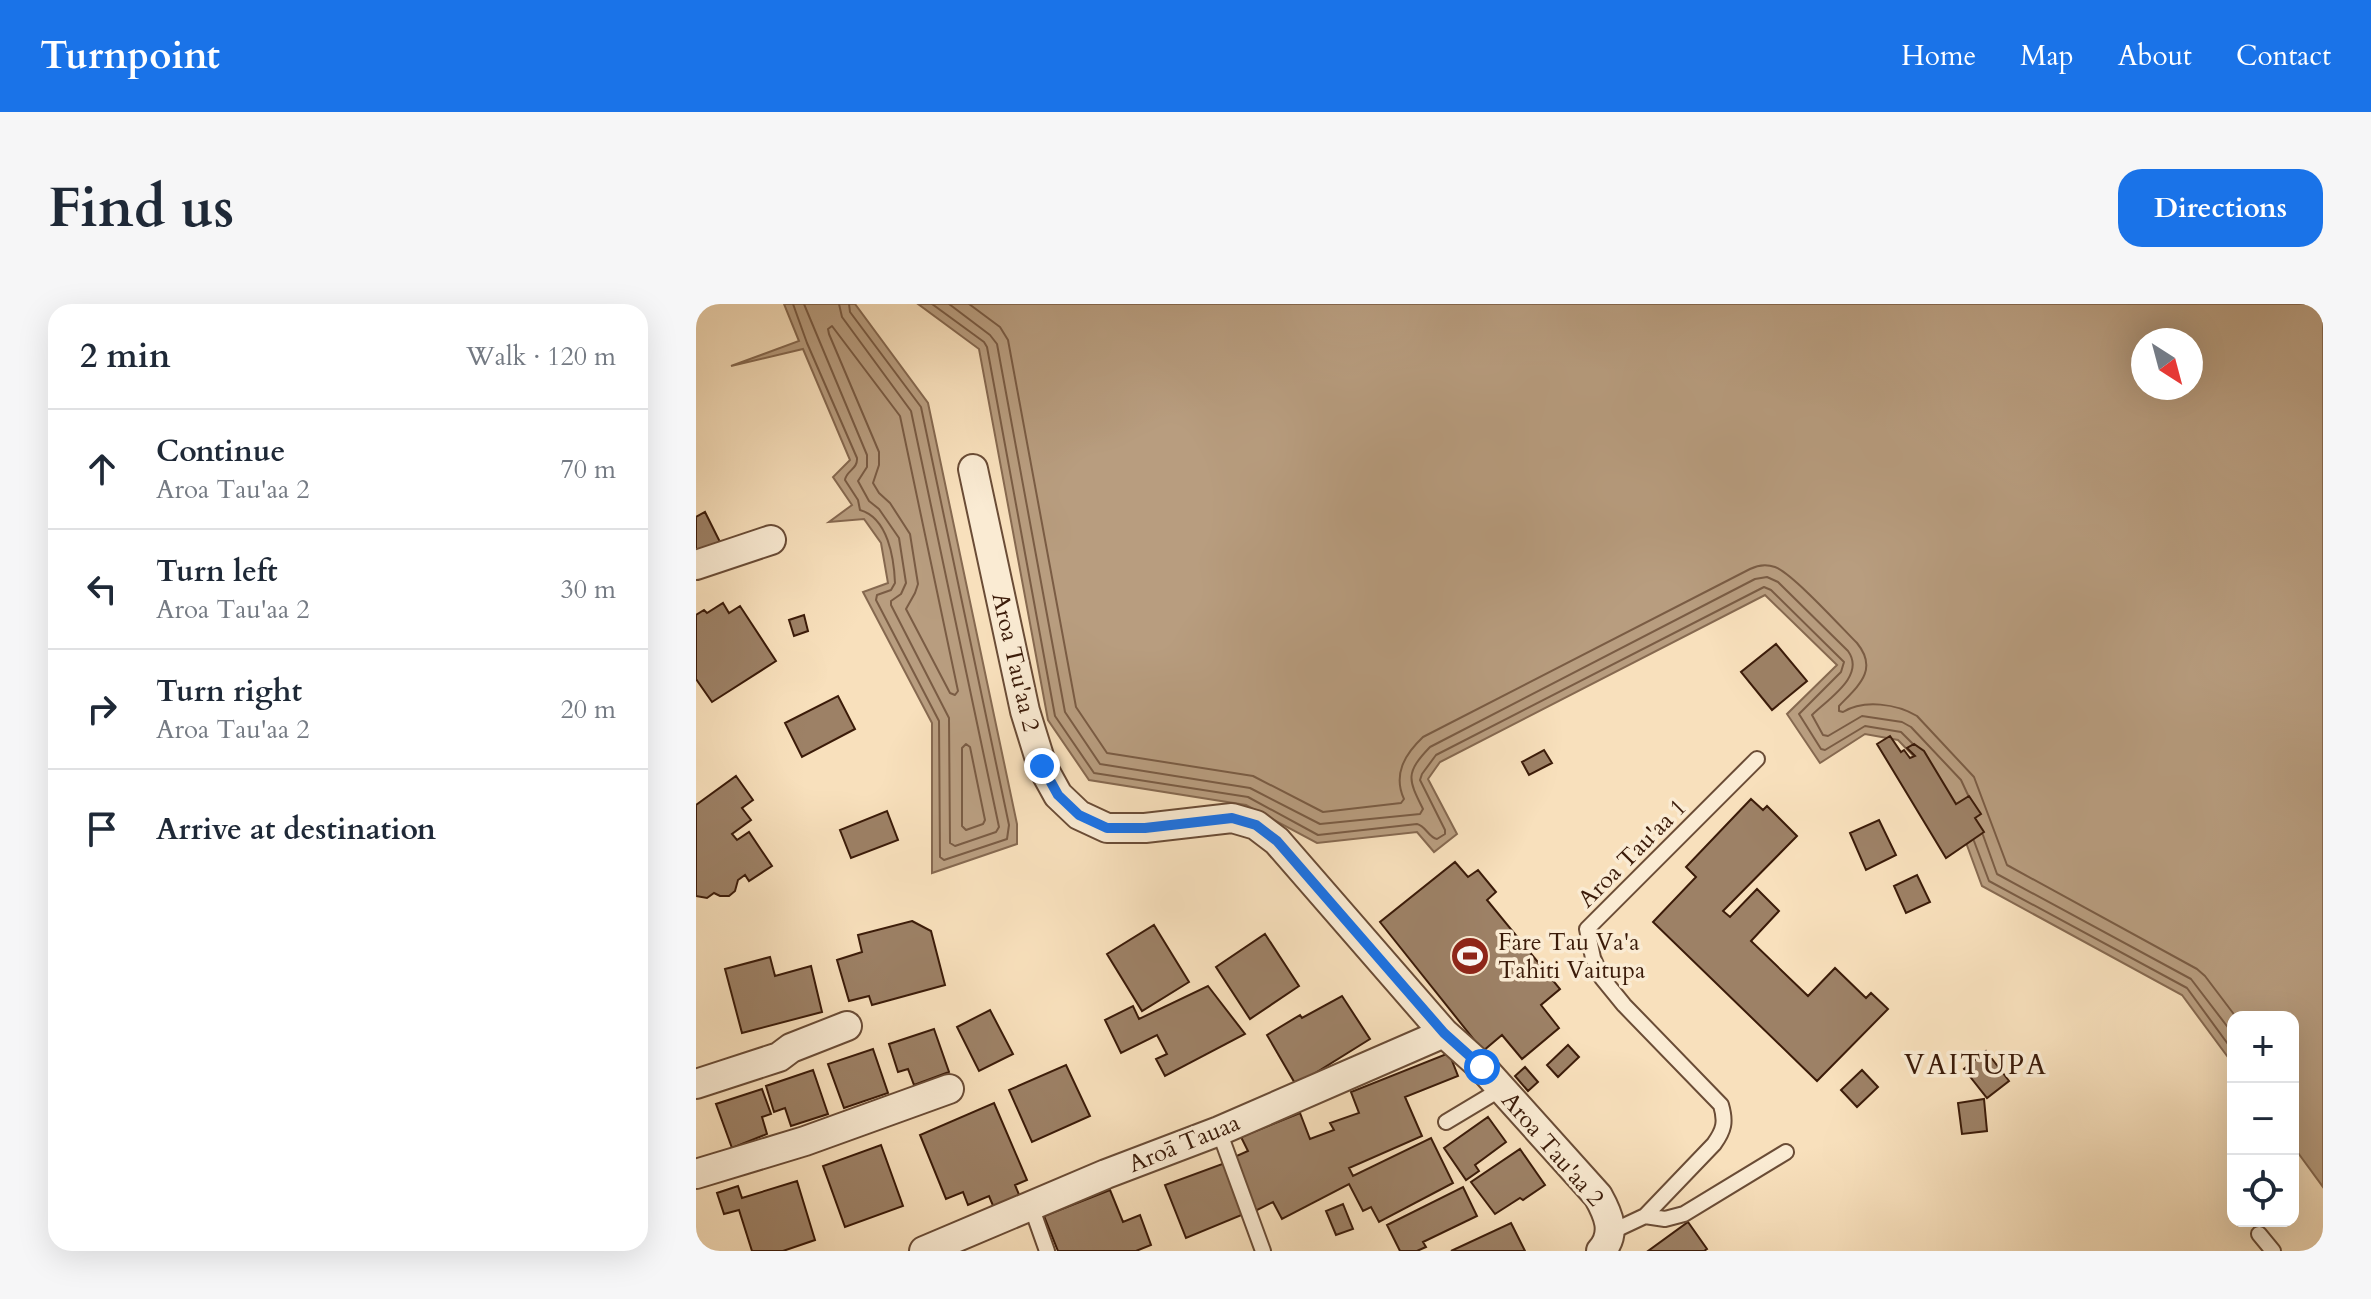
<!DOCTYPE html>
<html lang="en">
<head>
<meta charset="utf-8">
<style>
  body { margin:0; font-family:Cardo,serif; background:#f6f6f7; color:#1f2937 }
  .controls { position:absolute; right:24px; bottom:24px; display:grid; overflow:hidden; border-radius:16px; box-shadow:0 8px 32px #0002 }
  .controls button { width:72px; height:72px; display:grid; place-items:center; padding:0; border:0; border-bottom:2px solid #e0e1e3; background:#fff; color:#1f2937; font:40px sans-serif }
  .compass { position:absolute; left:1435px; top:24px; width:72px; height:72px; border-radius:50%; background:#fff; box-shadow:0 8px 32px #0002; rotate:144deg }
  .stop { position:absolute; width:24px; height:24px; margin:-18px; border:6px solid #1a73e8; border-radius:50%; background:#fff }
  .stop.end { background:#1a73e8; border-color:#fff; box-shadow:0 2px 8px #0008 }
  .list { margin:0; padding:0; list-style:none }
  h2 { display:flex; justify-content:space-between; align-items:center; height:104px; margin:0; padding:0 32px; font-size:34px }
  h2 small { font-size:26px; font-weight:400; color:#747a83 }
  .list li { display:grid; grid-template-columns:52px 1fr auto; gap:24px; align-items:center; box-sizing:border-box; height:120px; padding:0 32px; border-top:2px solid #e0e1e3 }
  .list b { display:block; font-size:30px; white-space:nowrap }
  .list p { margin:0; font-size:26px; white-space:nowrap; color:#747a83 }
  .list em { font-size:26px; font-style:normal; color:#747a83 }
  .icon { flex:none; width:44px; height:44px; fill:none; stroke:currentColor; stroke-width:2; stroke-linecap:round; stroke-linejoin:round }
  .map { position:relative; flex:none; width:1627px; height:947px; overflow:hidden; border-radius:24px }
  header { display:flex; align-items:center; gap:48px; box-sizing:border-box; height:112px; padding:0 40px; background:#1a73e8; color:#fff }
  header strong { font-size:38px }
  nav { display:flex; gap:44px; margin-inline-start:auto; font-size:28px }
  .intro { display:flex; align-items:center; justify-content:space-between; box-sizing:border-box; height:192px; padding:0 48px }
  h1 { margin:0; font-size:56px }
  .button { padding:20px 36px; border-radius:24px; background:#1a73e8; color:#fff; font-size:28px; font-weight:700 }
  main { display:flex; gap:48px; padding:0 48px }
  aside { flex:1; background:#fff; border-radius:24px; box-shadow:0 8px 32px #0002 }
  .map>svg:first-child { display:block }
  .water { fill:#b89d7f; stroke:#866950; stroke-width:2; fill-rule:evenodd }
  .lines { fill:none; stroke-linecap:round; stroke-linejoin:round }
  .shore { stroke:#7a5c44; stroke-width:2 }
  .building { fill:#9d8166; stroke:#3b1b09; stroke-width:2 }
  .lane-casing { stroke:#6a4c36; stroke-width:18 }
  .street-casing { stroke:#6a4c36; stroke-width:32 }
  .lane { stroke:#faebd3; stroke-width:14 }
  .street { stroke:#faebd3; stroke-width:28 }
  .route { stroke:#1a73e8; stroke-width:10 }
  .labels { text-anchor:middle; stroke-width:7; stroke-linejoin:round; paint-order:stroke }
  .street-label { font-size:24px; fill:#3b1b09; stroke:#faebd3 }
  .poi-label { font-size:24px; fill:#3b1b09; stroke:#faebd3; text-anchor:start }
  .quarter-label { font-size:28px; letter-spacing:2px; fill:#3b1b09; stroke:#faebd3 }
</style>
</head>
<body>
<header>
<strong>Turnpoint</strong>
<nav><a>Home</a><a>Map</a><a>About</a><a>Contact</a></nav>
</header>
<div class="intro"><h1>Find us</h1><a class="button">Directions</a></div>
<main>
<aside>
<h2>2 min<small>Walk · 120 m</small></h2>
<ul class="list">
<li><svg class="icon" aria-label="ahead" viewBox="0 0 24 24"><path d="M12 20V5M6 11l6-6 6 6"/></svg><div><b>Continue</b><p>Aroa Tau'aa 2</p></div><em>70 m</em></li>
<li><svg class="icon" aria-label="left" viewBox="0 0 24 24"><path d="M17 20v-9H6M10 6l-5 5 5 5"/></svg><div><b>Turn left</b><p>Aroa Tau'aa 2</p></div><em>30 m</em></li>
<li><svg class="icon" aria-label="right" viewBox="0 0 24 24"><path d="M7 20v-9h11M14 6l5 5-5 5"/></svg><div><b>Turn right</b><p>Aroa Tau'aa 2</p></div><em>20 m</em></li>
<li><svg class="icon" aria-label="arrive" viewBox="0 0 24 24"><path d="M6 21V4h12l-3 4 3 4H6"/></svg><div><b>Arrive at destination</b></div></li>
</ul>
</aside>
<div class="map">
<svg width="1627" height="947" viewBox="0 0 1627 947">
  <rect width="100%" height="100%" fill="#f8e0bc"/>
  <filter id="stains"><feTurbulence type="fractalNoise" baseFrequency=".0025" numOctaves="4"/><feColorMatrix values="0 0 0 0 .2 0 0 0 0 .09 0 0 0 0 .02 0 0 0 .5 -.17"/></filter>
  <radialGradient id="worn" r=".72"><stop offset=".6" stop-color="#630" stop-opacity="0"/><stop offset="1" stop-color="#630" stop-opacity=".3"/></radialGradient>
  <path class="water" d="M88,0h71l73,99 89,421v20l-85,29v-150l-69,-131 25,-9 -7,-40 -17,-24 -35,3 23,-17 -19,-28 17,-17 -47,-111 -72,17 68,-25z
    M222,0h1405v883l-30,-41v-129h-60v47l-51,-69 -200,-109 -35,-95 -49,-51 -33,-6 -45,29 -33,-49 50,-49 -72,-70 -325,167 -12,17 29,55 -23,18 -17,-20 -100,11 -71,-38 -157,-25 -41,-60 -69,-371zM1447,36h48v48h-48z"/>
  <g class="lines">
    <path class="shore" d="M97,0l14,39 50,115c1,11 -11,13 -12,22l13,20 2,10c28,8 34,48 35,73l-4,7 -14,5 -1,5 63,121 1,136 4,3 63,-21 2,-14 -88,-418 -71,-95 -1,-8
      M108,0l63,151v12l-9,14 11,20 10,8 20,29 7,45 -5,11 -10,7v4l58,113 1,125 5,3 41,-14 3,-5 -88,-416 -69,-94 -3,-13
      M236,0l52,38 3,5 68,369 39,57 154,24 70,38 99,-11c9,2 11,13 20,15l8,-5v-4l-25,-50 2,-6 14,-19 328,-168 7,3 73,72 -3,10 -42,42 22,35 4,1 40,-24 36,6 11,11
      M253,0l41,31 7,9 68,368 35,52 150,24 70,36 100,-10 3,-5c-15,-30 -18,-36 7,-62l325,-168 12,-2 11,5 70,69c18,25 -20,48 -36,64l11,20 5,1 34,-20 40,6 9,5 50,53 7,15
      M273,0l31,23 8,13 68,367 31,46 146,23 70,36 78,-9 3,-4c-11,-24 0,-44 19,-62l327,-168c8,-4 16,-5 25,-2 17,6 66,60 82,76 22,27 1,43 -18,63v5l4,1c21,-13 54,-8 74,4l57,61 33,88 190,104 8,7 31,41
      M136,22l68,90 58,275 -3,4 -5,-2 -44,-84 9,-16 3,-9 -8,-50 -20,-31 -11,-10 -6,-10 6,-18v-13l-50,-118 -1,-5z
      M270,440l4,3 15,73 -2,4 -17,6 -4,-4v-78z
      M1287,531l14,39 194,105 42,55
      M1278,537l15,40 198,107 46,63"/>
  </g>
  <path class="building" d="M9,208l16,32 -25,12v-39z
    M27,299l6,10 11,-7 36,55 -64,41 -16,-23v-64l8,-5 3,3z
    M108,311l4,16 -14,5 -5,-16z
    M1080,340l31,37 -35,29 -31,-38z
    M142,392l17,33 -53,28 -17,-34z
    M1194,432l11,16 3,-2 6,8 5,-2 -8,-8 7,-4 10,7 32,53 13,-8 12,18 -6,4 9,14 -38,26 -69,-114z
    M848,446l8,13 -23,12 -7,-13z
    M40,472l17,24 -11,8 9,12 -19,14 5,6 12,-8 23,34 -23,15 -4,-6 -7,5 -3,11 -6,5h-9l-6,-3 -7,5 -11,-2v-91z
    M1055,495l12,11 4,-4 30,30 -74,75 7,6 27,-28 22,22 -28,30 57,55 27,-28 31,30 5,-5 17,16 -71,72 -164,-159 43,-45 -10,-10z
    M191,507l11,29 -47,18 -11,-28z
    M1183,516l17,35 -30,15 -16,-37z
    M759,558l13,15 10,-7 18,22 -9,8 73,89 -19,16 18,23 -37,31 -20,-24 -19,16 -103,-129z
    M1221,571l13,27 -24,11 -12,-27z
    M216,617l19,10 14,54 -73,20 -3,-9 -20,5 -12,-41 25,-8 -4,-17z
    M458,621l35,57 -47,29 -35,-57z
    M569,630l34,52 -49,33 -34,-52z
    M74,653l5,19 36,-10 11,46 -80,21 -17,-64z
    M512,682l37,48 -80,42 -9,-17 11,-5 -10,-19 -36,18 -16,-33 28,-14 6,13z
    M646,692l28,43 -74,46 -29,-50 33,-20 2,3z
    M294,706l23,44 -34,17 -22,-44z
    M238,725l15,43 -35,13 -6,-16 -10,3 -9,-28z
    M872,741l11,12 -21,20 -11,-12z
    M177,745l15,44 -44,15 -16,-44z
    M1290,747l23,30 -22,17 -23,-29z
    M753,749l9,23 -53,21 17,39 -73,32 4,8 78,-38 22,45 -74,39 -8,-15 -8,4 -14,-27 -67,35 -9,-17 -20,10 -21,-54 16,-7 -7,-14 59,-24 10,26 24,-9 -4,-7 29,-10 -8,-21z
    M370,761l24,51 -58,26 -23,-52z
    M829,763l13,15 -10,9 -13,-15z
    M117,766l15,44 -37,12 -6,-18 -11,4 -8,-26z
    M1166,766l16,17 -21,20 -16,-17z
    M66,785l9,25 -9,3 5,17 -35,14 -16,-44z
    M1288,795l3,32 -25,3 -4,-31z
    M298,799l33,77 -12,5 5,12 -26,11 -5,-12 -21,9 -5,-13 -17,7 -26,-64z
    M792,813l18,25 -31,23 4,6 -13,9 -22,-32z
    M185,841l22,61 -58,21 -22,-61z
    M824,845l25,36 -22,15 -3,-2 -25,16 -24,-32z
    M529,859l19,51 -58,24 -21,-53z
    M101,877l18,59 -32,11h-31l-13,-41 -15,4 -7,-21 21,-7 4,12z
    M767,883l14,29 -54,26 3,5 -9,4h-17l-13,-26z
    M414,886l13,32 17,-7 11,30 -15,6h-78l-14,-35z
    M647,900l10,25 -17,6 -10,-24z
    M992,918l19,27 -3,2h-56z
    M815,919l14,28h-74z"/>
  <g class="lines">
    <defs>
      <path id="lane" d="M750,818l55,-33
        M523,827l44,120
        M335,902l16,45
        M949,912l20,3 19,-5 102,-62
        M915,928l34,-16 69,-72c10,-14 12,-22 7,-39l-97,-100 -22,-27 -9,-20 -6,-29 170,-170
        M1563,930l14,17"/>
      <path id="street" d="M277,165l52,242 17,55 16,29 21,20 28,13h38l87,-10 24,7 21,16 167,192 38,34 116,129c10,18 19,37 3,55
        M0,261l75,-25
        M0,780l83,-27 12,-9 56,-22
        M0,870l109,-33 144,-52
        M228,947l182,-77 113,-43 225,-98"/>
    </defs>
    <use href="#lane" class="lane-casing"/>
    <use href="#street" class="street-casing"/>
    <use href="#lane" class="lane"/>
    <use href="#street" class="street"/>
  </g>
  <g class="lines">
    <path class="route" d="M346,462l16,29 21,20 28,13h38l87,-10 24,7 21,16 167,192 38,34"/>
  </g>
  <defs>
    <symbol id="stadium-disc" viewBox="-11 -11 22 22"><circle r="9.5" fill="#8f2418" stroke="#faebd3"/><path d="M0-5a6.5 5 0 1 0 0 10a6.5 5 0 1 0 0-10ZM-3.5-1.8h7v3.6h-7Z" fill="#fff"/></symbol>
  </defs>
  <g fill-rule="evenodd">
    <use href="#stadium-disc" x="752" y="630" width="44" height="44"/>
  </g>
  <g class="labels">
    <g class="street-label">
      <text transform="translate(320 358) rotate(77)" y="8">Aroa Tau'aa 2</text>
      <text transform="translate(936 549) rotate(-45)" y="8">Aroa Tau'aa 1</text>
      <text transform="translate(488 839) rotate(-22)" y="8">Aroā Tauaa</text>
      <text transform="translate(857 845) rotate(49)" y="8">Aroa Tau'aa 2</text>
    </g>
    <g class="poi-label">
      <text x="802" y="646">Fare Tau Va'a<tspan x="802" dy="28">Tahiti Vaitupa</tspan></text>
    </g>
    <g class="quarter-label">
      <text x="1280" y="770">VAITUPA</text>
    </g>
  </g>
  <rect width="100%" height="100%" filter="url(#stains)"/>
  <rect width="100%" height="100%" fill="url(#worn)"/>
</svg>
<div class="controls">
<button>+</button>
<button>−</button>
<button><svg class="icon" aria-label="locate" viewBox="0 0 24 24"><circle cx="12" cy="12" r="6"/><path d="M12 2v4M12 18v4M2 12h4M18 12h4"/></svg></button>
</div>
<svg class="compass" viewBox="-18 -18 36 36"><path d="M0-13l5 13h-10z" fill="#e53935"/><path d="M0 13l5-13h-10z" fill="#747a83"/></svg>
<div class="stop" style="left:786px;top:763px"></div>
<div class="stop end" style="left:346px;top:462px"></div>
</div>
</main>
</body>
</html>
